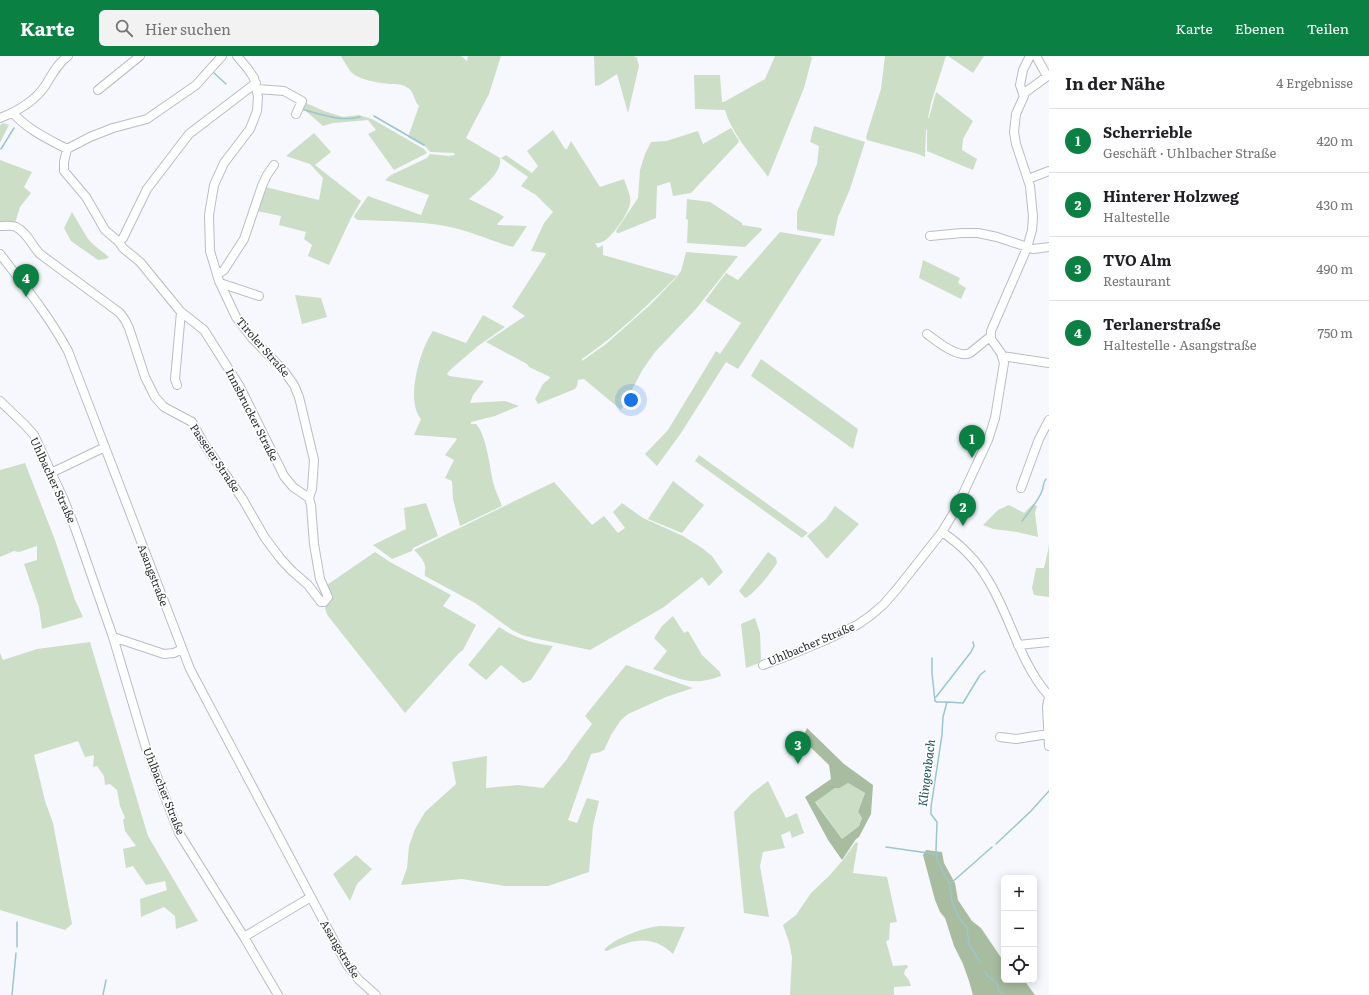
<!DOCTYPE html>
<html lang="de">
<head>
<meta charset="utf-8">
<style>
  body { margin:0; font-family:Literata,serif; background:#f2f2f2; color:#202124 }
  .controls { position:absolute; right:12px; bottom:12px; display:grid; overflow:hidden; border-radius:6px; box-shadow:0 2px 10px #0003 }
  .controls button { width:36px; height:36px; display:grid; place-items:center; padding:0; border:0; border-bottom:1px solid #e0e0e0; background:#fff; color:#202124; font:20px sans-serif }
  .you { position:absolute; left:631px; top:344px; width:14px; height:14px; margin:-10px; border:3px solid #fff; border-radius:50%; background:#1a73e8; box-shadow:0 0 0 6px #1a73e833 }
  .badge { display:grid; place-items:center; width:26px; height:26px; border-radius:50%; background:#0b8043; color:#fff; font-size:13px; font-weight:700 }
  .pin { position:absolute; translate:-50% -33px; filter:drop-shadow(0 1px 2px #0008) }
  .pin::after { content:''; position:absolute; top:21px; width:14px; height:12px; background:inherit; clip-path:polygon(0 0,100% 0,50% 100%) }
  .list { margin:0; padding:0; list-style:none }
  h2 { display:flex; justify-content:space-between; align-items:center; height:52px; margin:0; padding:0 16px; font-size:17px }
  h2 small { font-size:13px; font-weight:400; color:#757577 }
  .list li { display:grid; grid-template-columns:26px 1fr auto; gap:12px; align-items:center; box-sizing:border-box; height:64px; padding:0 16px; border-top:1px solid #e0e0e0 }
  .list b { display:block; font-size:15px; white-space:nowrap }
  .list p { margin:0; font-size:13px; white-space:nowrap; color:#757577 }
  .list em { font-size:13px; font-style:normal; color:#757577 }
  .icon { flex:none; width:22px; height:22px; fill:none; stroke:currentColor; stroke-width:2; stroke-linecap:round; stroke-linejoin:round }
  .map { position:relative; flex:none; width:1049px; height:939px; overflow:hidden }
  header { display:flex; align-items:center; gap:24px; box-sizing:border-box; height:56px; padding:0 20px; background:#0b8043; color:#fff }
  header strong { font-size:19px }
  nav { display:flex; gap:22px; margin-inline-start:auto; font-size:14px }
  .search { width:280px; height:36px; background:#f2f2f2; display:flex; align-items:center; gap:10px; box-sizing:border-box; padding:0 14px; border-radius:6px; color:#757577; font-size:15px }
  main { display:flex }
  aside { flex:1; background:#fff }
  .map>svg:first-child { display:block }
  .green { fill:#ccdec6 }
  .forest { fill:#a8bda0; fill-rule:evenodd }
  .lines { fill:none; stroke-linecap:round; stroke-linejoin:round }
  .stream { stroke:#9bc5cf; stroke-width:1.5 }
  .minor-casing { stroke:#b9bcc6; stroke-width:10 }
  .minor { stroke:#fff; stroke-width:8 }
  .labels { text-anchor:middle; stroke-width:3.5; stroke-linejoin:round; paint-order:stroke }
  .street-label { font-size:11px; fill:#2a2b2e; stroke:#fff }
  .water-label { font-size:12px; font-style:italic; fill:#144f5a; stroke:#fff }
</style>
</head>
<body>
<header>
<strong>Karte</strong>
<div class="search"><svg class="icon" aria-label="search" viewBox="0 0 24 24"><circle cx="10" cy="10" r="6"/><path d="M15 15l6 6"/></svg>Hier suchen</div>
<nav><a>Karte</a><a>Ebenen</a><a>Teilen</a></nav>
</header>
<main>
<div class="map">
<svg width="1049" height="939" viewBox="0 0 1049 939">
  <rect width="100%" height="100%" fill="#f6f8fe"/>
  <path class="green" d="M341,0h120l6,5 1,-5h33l-12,38 -23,44 34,20c3,15 -21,32 -31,41l31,15 4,3 -7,7 1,1 29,1 -14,21c-23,-6 -44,-17 -68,-21 -28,-5 -58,-5 -87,-6l-3,-2 -1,-2 14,-20 53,19 8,-20 -44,-15 6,-5 36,-17 3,-4 19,2 6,-1 -1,-2 -24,-1 -4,-5 -18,-10 11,-31c-5,-5 -5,-15 -11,-18 -5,-4 -12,-4 -18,-4 -11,-1 -31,-4 -39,-12 -4,-5 -7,-11 -10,-16z
    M594,0h40l3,2 2,8 -11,47 -11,-39 -17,11 -5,1z
    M775,0h35l2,2 -8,30 -36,89c-15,-21 -36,-42 -43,-67l-30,-1 -1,-34h26l2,27h2l41,-23z
    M885,0h61l-15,47 -3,15h1l7,-26 37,29 -10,18 -1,11 15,9 -4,11 -46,-19v-22l-1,1 -1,27 -7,-3 -51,-14 -1,-3 15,-48z
    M948,0h36l-11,17z
    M306,47l18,8 19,6 16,-2 13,4 52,30 3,4 -33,17 -26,-36 8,-4 -8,-10 -35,3 -10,3 -22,-19z
    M3,67l6,2 -9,18v-18z
    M814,70l51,16 -15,47 -12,28 -4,19 -37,-6v-18l20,-48 2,-18 -9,-4z
    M731,72l8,13 -1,2 -47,50 -18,3 -3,-14 -13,4 -1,32 -37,15h-2l-1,-2 22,-33 2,-28 5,-16 6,-12 15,-1 32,-10 5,13z
    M553,74l12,19h2l4,-8 29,46 24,-8c2,7 8,18 6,25 -2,10 -19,35 -28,38 -2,1 -5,1 -7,1l3,5 5,-3v10l74,21c-30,30 -60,59 -95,83v2l24,-17 44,-39 25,-26 6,-8 5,-19 52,4 -42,53 -41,43 -12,17 -22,41 -37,-31 -6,1 -1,6 -2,3 -37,15 -3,-5 8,-15 7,-6v-1l-21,-10 -2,-3 -41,-22 39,-26 -13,-9 34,-53v-1l-15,-2 13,-28 9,-11 -17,-17 -15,-9 7,-9 -27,-19 5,-3 26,18 6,-7 -11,-15z
    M314,77l17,19 -16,13 46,36 -10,17 -22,47 -21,-9 4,-11 -8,-6 2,-7 -27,-7 2,-9 -24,-5 8,-24 54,13 4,-22 -13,-14 -24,-8z
    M0,104l32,12 -8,15 7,6 -11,14 -5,16h-15z
    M687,143l23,3 32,21v2l19,3 1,2 -17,17 -58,-4 1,-23 -2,-1z
    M72,156l16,27 7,7 14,11 -3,2 -8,1 -27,-19 -7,-13z
    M780,176l42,7 -84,130 -12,-7 -45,71 -24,33 -12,-12 23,-24 48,-79 4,3 21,-31 -36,-22 21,-28 12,7z
    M923,204l37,18 -2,5 8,5 -5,11 -42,-21z
    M295,239l26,3 6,19 -25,7z
    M483,259l22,12 -27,19 -28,24 -3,4 2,2 35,5 -11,14 -3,8 35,-2 14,5 -24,10 -24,6v2h5c10,10 14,43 17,58 2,8 6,16 9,24l-42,20 -7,-27 -1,-18 -7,-3 9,-18 -9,-5 12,-16 -2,-1 -41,-3 7,-16c-16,-18 -1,-70 12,-88l33,12z
    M761,303l97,70 -5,20 -102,-73z
    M699,399l109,78 -6,5 -107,-77z
    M25,407l30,77 20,60 8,17 -41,12 -3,-22 -15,-43 13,-4v-14l-18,6 -5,-1 -14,6v-87z
    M673,425l31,24 -22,28 -34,-14z
    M554,426l38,43 12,-9 14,17 7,-5 -12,-16 9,-9 21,15 40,18 19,12 10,8 11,16 -14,14 -7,-9 -38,30 -74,43 -57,-12 -11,-3 -10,-5 -37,-27 -50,-27c-1,-4 1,-6 0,-10 -1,-6 -7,-12 -11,-16z
    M426,447l12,33 -25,12 -1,3 -20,8 -19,-14 33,-16 -2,-21z
    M1033,448l4,2 -2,7 3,24 -21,-5 -24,-3 -10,-4 15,-15 11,-5 15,8z
    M835,450l24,18 -32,35 -20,-23 19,-17z
    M1049,490v51l-15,-2 -2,-7 4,-20h8z
    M375,496l15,10 61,33 -8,11 33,19 -13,25 -4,3 -54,60 -77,-97c-5,-9 -3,-19 -4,-29z
    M768,496l8,6 1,5c-6,9 -22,31 -32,35l-6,-7z
    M673,560l11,17 4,-2 14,24 18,17 1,4c-29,11 -41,3 -68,-7l14,-18 -13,-13 8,-12z
    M755,562l5,15 1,26 -2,4 -13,5 -5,-44z
    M499,571c18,12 33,16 54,19l-22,34 -8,3 -22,-18 -15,15 -18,-15z
    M90,586l58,194 50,85 -22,8 -1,-13 -11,-9 -23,10 -1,-18 27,-9 -2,-9 -19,4 -13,-19 -7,2 -3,-19 13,-3 -11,-15 -2,-11 2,-2 -5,-12 -3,-16 -7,-6 -5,1 -1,-9 -7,-10 -4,1 1,-12 -9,2 -7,-16 -44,14 11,46 8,22 19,101 -7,6 -65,-20v-257l3,7 34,-11z
    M626,609l67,23 -27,9 -38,17 -7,6 -10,15 -7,15 -4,2 -9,2 -23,66 9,3 10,-25 12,3 -6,25 -4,46 -41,14h-43l-43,-7 -61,6 6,-17 2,-22 6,-17 10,-17 31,-28 -4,-22 35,-6 -1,32 32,-3 25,3 24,-29 4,-7 21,-28 -7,-8z
    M768,725l18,37 11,-5 7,20 -12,5 -2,-7 -9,4 4,13 -22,4 -3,14 9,51 -25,-4 -10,-101 17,-18z
    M848,727l17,10 -7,19 4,6 -3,8 -17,13 -27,-38 20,-13h5z
    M856,786l2,1 -5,30 34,4 10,45 -7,1 -1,17 -3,1 7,25 14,-1 1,2 -3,3 -1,4 5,6 2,6 -17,1v8h-104l2,-38 -3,-15 -6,-17 13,-10 15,-22 18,-17 13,-15z
    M356,799l16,14 -15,15 -7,17 -17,-27z
    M661,870l24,1 -12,27c-21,-20 -41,-15 -66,-3l-3,-1c10,-12 41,-23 57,-24z"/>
  <path class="forest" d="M807,672l37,36 29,21 -2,29 -12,23 -3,2 -14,21 -14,-20 -23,-43 26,-18 -2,-14 -27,-26zM848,727l17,10 -7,19 4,6 -3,8 -17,13 -27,-37 20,-14h5z
    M926,794l16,2 2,11 11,20 3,17 14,21 9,7 21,31 2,1v20h20l11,15h-62l-4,-14 -6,-17 -9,-18 -9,-28 -5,-6 -5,-12 -12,-45z"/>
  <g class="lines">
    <path class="stream" d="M213,16l13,12
      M301,53c19,5 39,13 59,8
      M374,60l50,29
      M1,93l13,-21
      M1022,465c7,-9 16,-20 20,-30 2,-5 1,-9 4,-12
      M932,602v15l3,28 2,1h10l-4,15 -1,18 -11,72v7l6,8 -1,28 1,10 13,25 2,17 6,14 9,12 2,16 11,18
      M936,641l35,-45 3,-6 -1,-4
      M947,646l16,1 17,-28 5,-4
      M996,788l35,-33 18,-20
      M886,791l49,7
      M950,828l42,-37
      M17,866v25
      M985,916l2,3 10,8 2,8 3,4
      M12,939l4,-42
      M103,939l3,-15"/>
    <defs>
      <path id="minor" d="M1036,0l11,20
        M257,33l27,2 18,10 -6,13
        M98,34l42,-34
        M1023,38l26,-19
        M13,57c15,17 35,26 54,36l-3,13v9l22,26 19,33 14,12 4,6 17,14 41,50 23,18 36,57 44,89 9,11 16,11
        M0,62c18,-7 34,-16 45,-32 7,-11 12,-22 23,-30
        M67,93l23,-12 23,-9 34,-9 49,-34 26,-29
        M1028,123l21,-8
        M0,170c5,0 12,-1 16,1 11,5 16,19 24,27l80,59 5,7 4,8 16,49 10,20 9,10 28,15 12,22 38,54 23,40 15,20 11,12 17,15 13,17h3l4,-5 -8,-18 -6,-35 -3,-39 -2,-7 3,-9 2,-29 -15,-63 -5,-12 -10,-14 -32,-33 -16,-21 -17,-36 -9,-30 -1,-36 5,-30 10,-22 26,-34 7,-18 1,-14 -4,-19 -6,-9 -11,-13
        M930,180l32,-3h16l19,4 36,12 16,-2
        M119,186l4,-4 24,-49 42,-55 67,-51
        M0,198c24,31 49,62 68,97l122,318 157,296 12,15 17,15
        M217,219l7,-5 20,-31 18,-53 5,-11 7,-10
        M220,227l39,13
        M927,278c9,7 32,25 43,19l21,-17
        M1002,300l47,7
        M177,329l-2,-6 6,-67
        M0,345l25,24 9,10 30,65 11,28 38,109 33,111 33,85 65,104 34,58
        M51,417l54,-26
        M1021,432l18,-49 10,-19
        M942,476c18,12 35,29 46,48 23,37 31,82 61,116
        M113,581l51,17 10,-1 8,-4
        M1018,589l31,-3
        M763,609l27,-10 36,-15 31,-15 13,-9 13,-11 14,-16 45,-57 14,-23 32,-69 7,-22 9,-55 -3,-10 -10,-14v-8l36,-83 5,-18 1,-13 -3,-31 -14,-42 -2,-12 2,-18 8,-18 -4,-11 3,-15 7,-14
        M1049,640l-2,11 2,39
        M1000,681l16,2 32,-5
        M244,881l67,-40"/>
    </defs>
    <use href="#minor" class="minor-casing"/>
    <use href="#minor" class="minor"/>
  </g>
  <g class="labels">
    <g class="street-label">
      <text transform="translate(263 291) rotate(49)" y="4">Tiroler Straße</text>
      <text transform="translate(252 359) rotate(63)" y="4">Innsbrucker Straße</text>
      <text transform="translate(215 402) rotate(56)" y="4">Passeier Straße</text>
      <text transform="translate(53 424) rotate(65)" y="4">Uhlbacher Straße</text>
      <text transform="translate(153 519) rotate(69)" y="4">Asangstraße</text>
      <text transform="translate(811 588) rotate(-23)" y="4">Uhlbacher Straße</text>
      <text transform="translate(164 735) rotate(68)" y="4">Uhlbacher Straße</text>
      <text transform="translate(340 893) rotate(59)" y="4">Asangstraße</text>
    </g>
    <g class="water-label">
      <text transform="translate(927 717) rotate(-83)" y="4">Klingenbach</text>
    </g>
  </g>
</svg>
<div class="controls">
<button>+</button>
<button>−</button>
<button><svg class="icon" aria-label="locate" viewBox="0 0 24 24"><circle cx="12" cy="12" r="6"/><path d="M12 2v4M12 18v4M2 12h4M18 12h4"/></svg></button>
</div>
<div class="you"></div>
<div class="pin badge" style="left:972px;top:402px">1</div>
<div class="pin badge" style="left:963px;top:470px">2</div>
<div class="pin badge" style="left:798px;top:708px">3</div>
<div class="pin badge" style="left:26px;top:241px">4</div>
</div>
<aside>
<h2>In der Nähe<small>4 Ergebnisse</small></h2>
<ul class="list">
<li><span class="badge">1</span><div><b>Scherrieble</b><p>Geschäft · Uhlbacher Straße</p></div><em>420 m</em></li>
<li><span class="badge">2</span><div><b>Hinterer Holzweg</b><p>Haltestelle</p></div><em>430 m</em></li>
<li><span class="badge">3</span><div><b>TVO Alm</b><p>Restaurant</p></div><em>490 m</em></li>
<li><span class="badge">4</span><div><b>Terlanerstraße</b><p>Haltestelle · Asangstraße</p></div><em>750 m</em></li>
</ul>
</aside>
</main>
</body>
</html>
